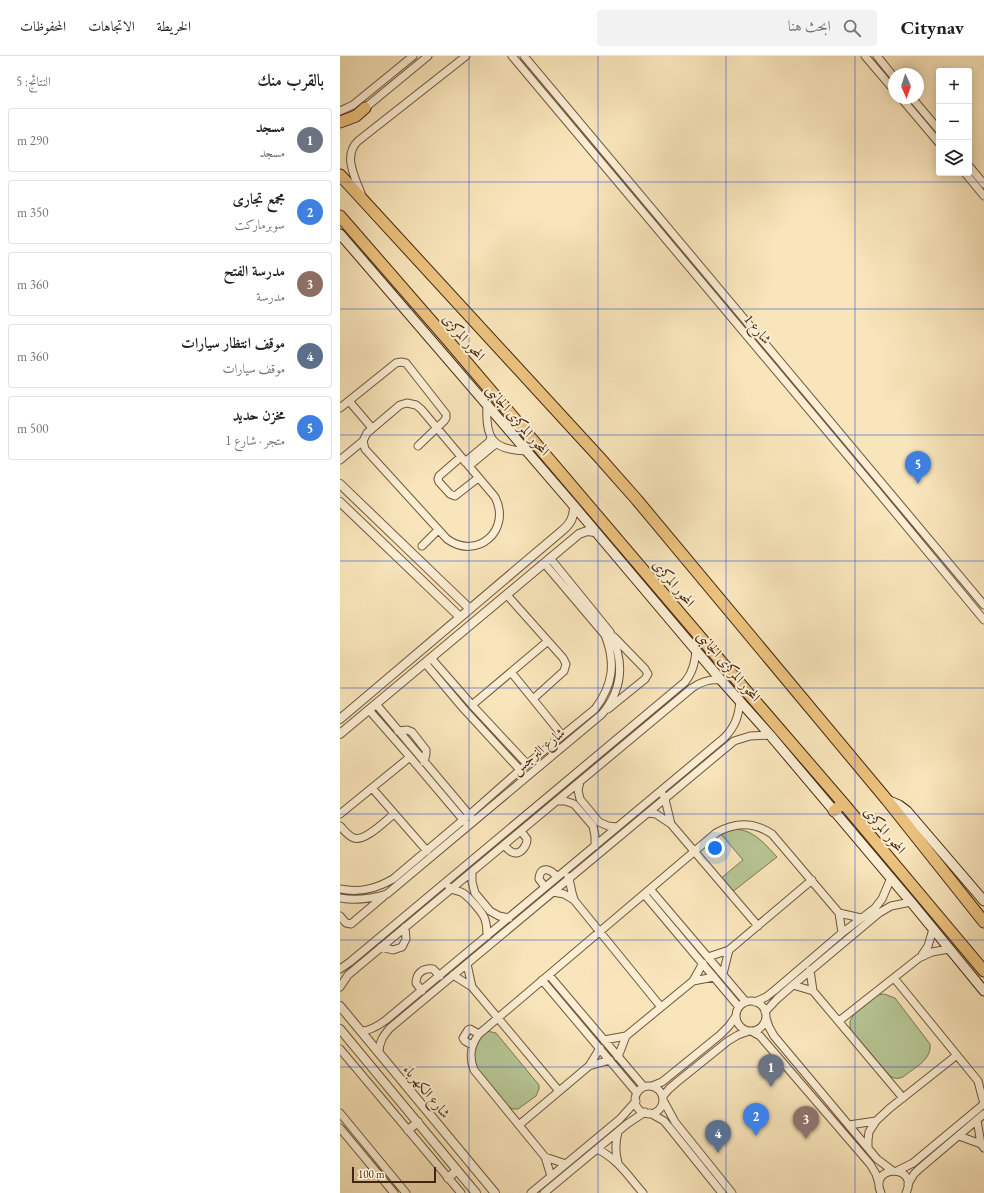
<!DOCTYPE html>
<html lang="ar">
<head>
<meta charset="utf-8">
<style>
  body { margin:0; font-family:"EB Garamond",Amiri,serif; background:#f2f2f2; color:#222; direction:rtl }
  .controls { position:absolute; right:12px; top:12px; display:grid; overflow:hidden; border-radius:4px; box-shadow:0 2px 10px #0003 }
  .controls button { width:36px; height:36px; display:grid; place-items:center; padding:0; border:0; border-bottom:1px solid #e0e0e0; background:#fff; color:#222; font:20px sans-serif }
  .compass { position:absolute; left:548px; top:12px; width:36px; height:36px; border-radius:50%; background:#fff; box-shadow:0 2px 10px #0003; rotate:177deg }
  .scale { position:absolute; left:12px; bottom:10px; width:84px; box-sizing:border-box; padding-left:4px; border:2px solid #432610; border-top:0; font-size:11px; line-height:14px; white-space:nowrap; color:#432610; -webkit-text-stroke:3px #fbeed3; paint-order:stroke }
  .you { position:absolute; left:375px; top:792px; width:14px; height:14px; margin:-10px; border:3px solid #fff; border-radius:50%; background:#1a73e8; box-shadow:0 0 0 6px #1a73e833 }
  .badge { display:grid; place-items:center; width:26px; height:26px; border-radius:50%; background:#db2777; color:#fff; font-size:13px; font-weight:700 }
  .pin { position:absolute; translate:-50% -33px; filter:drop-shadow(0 1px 2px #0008) }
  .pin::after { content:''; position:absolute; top:21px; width:14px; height:12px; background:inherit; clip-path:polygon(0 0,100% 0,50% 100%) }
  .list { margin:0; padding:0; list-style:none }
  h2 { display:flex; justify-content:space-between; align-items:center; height:52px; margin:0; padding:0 16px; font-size:17px }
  h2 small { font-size:13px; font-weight:400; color:#767676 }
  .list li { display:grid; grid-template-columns:26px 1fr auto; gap:12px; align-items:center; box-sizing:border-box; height:64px; margin:0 8px 8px; padding:0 8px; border:1px solid #e0e0e0; border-radius:4px }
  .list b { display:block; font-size:15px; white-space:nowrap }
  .list p { margin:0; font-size:13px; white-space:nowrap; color:#767676 }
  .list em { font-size:13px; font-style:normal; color:#767676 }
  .icon { flex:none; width:22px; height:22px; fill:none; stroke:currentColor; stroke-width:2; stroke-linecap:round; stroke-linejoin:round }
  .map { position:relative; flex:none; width:644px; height:1137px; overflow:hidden; direction:ltr }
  header { display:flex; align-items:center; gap:24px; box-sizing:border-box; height:56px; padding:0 20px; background:#fff; border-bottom:1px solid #e0e0e0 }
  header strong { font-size:19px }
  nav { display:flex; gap:22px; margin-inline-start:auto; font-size:14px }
  .search { width:280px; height:36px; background:#f2f2f2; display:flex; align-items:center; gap:10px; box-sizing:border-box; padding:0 14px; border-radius:4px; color:#767676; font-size:15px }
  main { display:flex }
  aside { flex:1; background:#fff }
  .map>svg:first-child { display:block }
  .green { fill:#b7c695; stroke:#7d7652 }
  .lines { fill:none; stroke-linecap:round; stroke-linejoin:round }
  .minor-casing { stroke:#70563b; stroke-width:9 }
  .tertiary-casing { stroke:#70563b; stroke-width:10 }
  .secondary-casing { stroke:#432610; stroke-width:11 }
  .trunk-casing { stroke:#432610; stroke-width:13 }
  .minor { stroke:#fbeed3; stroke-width:7 }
  .tertiary { stroke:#fbeed3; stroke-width:8 }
  .secondary { stroke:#fbeed3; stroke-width:9 }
  .trunk { stroke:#ecc27e; stroke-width:11 }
  .grid { fill:none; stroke:#1d4ed8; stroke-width:1; stroke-opacity:0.55 }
  .labels { text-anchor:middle; stroke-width:4; stroke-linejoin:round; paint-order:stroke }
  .street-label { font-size:14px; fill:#432610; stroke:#fbeed3 }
</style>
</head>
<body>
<header>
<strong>Citynav</strong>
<div class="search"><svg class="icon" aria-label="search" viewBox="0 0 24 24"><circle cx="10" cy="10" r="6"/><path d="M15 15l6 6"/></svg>ابحث هنا</div>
<nav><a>الخريطة</a><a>الاتجاهات</a><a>المحفوظات</a></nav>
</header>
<main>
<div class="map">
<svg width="644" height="1137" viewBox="0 0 644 1137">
  <rect width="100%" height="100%" fill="#f9e5bb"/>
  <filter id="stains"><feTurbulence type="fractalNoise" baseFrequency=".005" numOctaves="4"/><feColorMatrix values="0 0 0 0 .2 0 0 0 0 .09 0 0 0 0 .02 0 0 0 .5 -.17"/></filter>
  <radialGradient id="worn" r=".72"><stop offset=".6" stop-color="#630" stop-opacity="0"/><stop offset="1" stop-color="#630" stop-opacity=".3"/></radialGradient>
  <path class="green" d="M395,773c19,1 30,15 42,28l-46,36 -11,-14 23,-19 -23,-27z
    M544,938l11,4 35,46c2,16 -16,24 -27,33 -5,2 -8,2 -13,-1l-39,-46 -1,-4v-5l4,-7 23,-19z
    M147,975l9,2 43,52v4l-3,7 -18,13h-5l-6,-3 -34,-42 -1,-8 9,-22z"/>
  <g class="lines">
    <defs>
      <path id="minor" d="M172,0l366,436 106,128
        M184,0l460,549
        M525,0l29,34
        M537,0l17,21
        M561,42l38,45
        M572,42l27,32
        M25,52l63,-52
        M0,55l13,-6 60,-49
        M629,110l15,18
        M625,117l19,23
        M22,140c-6,-17 -20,-40 -4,-55l108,-85
        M9,345l23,27
        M67,347l9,2 5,4 74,88c17,33 -18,64 -48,42l-82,-90 -2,-8 4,-8 33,-28z
        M147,349c-2,33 5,45 39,46
        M0,352l56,-45 5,-1 5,1 40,51v4l-2,3 -26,25
        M121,401l-22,19 -1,3 1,3 11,12 5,2 23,-18
        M0,404l23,-19
        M125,406l24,-20 2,-4
        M129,410l24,-20 4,-2
        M82,490l16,-16
        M167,539l56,63 3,6 -2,7 -31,28
        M91,602l41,47 55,59
        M85,607l38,45 57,62
        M171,616l51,63
        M36,648l96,114
        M132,649l76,-64
        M268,653l37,-30 3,-5 -3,-5 -31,-32
        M29,654l41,47 55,65
        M58,675l9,-1 5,2 14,18v4l-2,8
        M240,726l-2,8 2,9 19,23 9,4 9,1
        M32,732l55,63
        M323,739l2,4 6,25
        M217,745h8l9,3 19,22 2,10v10
        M308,757l8,1 15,10 87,102
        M0,758l70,-57
        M0,770c4,4 8,10 14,12 11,4 32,-18 40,-24
        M164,789c2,2 5,6 8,7 8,4 15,-6 15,-13l-6,-8
        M132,816v10l3,11 15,18 9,5 10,2
        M228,821c3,7 3,15 6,22
        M109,831c3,4 9,3 14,6 6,4 18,18 21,24 3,6 3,13 3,19
        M205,831l-6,-8c1,-14 12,-10 18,-2
        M0,833c20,4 36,0 53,-10l76,-64 51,-45 75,-61c18,-24 21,-46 10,-74l-61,-72
        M310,833l96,113
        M213,836l11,2 10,6 87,107
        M304,838l95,113
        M0,842c17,3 31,1 47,-4l215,-180c21,-25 23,-52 8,-82l-60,-74
        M499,857l22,5
        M0,860l6,7 5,1 33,-28
        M41,891l12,3 9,-3 4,-8 -1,-12
        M582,899l6,-9 5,-17
        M368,901l21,-7 83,-70
        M127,908l5,23
        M0,913l10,-7 335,-280c8,-10 10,-20 11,-32
        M470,914l3,21 90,107
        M383,918l6,-24
        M113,919l19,12 87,104
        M209,919l95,112
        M554,922l84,103 6,23
        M202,924l95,113
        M353,925l21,-4
        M453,929l20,6
        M0,931l8,-12 344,-287c10,-7 18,-9 29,-8
        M82,935l-6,-8c0,-10 7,-15 17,-14l7,7
        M396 960a15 15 0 1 1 30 0a15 15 0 1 1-30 0Z
        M415,946l11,-5 9,-7 67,-57 33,-25 7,-9 9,-21
        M425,956l12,-13 16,-14 86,-72 12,-7 20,-4
        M426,962l3,9 5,9 103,123 16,12
        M499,965l80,-63 13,-6 17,-3
        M21,975c9,0 17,-5 25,-11l338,-282c11,-11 15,-22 16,-38
        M411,975l9,5 6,7 104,121 6,10 3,10
        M264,984l22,-4 67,-55 10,-18
        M132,989l-7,-4 -2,-3 5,-8 2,-1 9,5
        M0,993l121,144
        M39,997c0,-11 4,-17 11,-25l344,-287 16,-5 20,-1
        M278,1001l8,-21
        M249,1010l21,-6
        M312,1030l10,-4 58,-47 9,-9 7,-10
        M295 1044a14 14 0 1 1 28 0a14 14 0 1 1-28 0Z
        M323,1040l6,-7 8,-7 51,-41 10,-6 11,-4
        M323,1044l12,22 57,71
        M0,1057l66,80
        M310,1057l14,8 5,6 53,66
        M637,1064l4,24
        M179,1069l70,-59 11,-18
        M509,1069l27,-4
        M0,1072l54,65
        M278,1076c-3,11 -3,20 0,31
        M619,1080l22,8 3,4
        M528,1092v-8l1,-8 7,-11 14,-13 67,-53
        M257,1093c21,10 31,27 46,44
        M205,1101l21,7
        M557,1115l16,-8 71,-59
        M211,1120l-6,-19 -71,-87c-5,-13 -4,-24 5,-36l237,-201c19,-11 38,-11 56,1l67,79 3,20
        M568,1128l6,-10 4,-4 66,-56
        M191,1137l89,-74 16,-18
        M204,1137l83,-69 18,-12
        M541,1137c-13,-29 39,-29 25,0"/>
      <path id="tertiary" d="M0,428l130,125
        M0,446l120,115
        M0,663l223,-189c8,-7 11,-13 11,-24
        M0,678l239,-200 8,-3 8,1
        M0,950l155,187
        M0,973l136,164
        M68,1074l10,-8
        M108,1122l9,-8"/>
      <path id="secondary" d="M0,178l234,272 147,174 49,55 141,167 73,89
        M547,744l12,5 8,6 77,90"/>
      <path id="trunk" d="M0,66l16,-6 9,-8
        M0,119l259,282 38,43 250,300 97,122
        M0,160l106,122 278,327 119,138 141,168
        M494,755l9,-8"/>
    </defs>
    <use href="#minor" class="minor-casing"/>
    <use href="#tertiary" class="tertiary-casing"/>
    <use href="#secondary" class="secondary-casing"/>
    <use href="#trunk" class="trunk-casing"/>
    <use href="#minor" class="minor"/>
    <use href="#tertiary" class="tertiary"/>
    <use href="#secondary" class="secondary"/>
    <use href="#trunk" class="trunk"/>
  </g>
  <path class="grid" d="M129,0v1137M258,0v1137M386,0v1137M515,0v1137M0,126h644M0,253h644M0,379h644M0,505h644M0,632h644M0,758h644M0,884h644M0,1011h644"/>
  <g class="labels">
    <g class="street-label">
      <text transform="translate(418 273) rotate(50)" y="5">شارع 1</text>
      <text transform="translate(124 281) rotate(49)" y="5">المحور المركزى</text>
      <text transform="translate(178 364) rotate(49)" y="5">المحور المركزى الجانبى</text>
      <text transform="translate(334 527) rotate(50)" y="5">المحور المركزى</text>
      <text transform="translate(389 610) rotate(49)" y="5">المحور المركزى الجانبى</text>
      <text transform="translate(198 695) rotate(-40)" y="5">شارع النرجس</text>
      <text transform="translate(545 774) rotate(50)" y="5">المحور المركزى</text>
      <text transform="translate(87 1035) rotate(50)" y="5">شارع الكهرباء</text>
    </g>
  </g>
  <rect width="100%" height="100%" filter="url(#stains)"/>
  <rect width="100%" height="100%" fill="url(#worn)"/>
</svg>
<div class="controls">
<button>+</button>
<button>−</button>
<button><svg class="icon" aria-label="layers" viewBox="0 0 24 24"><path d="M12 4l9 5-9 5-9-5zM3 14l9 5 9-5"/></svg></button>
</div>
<svg class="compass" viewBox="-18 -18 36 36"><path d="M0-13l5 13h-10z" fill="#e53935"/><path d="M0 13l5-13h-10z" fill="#767676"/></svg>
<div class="scale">100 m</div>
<div class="you"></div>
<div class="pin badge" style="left:431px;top:1031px;background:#6b7280">1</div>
<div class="pin badge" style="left:416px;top:1080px;background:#3f7fe0">2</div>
<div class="pin badge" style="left:466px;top:1083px;background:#8d6e63">3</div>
<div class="pin badge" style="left:378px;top:1097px;background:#5c6f8a">4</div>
<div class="pin badge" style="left:578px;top:428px;background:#3f7fe0">5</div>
</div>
<aside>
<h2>بالقرب منك<small>النتائج: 5</small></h2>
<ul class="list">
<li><span class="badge" style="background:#6b7280">1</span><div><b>مسجد</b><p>مسجد</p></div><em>290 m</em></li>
<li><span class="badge" style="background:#3f7fe0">2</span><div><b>مجمع تجارى</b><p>سوبرماركت</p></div><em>350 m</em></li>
<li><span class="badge" style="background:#8d6e63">3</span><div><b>مدرسة الفتح</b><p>مدرسة</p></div><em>360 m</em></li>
<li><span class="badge" style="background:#5c6f8a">4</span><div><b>موقف انتظار سيارات</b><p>موقف سيارات</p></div><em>360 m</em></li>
<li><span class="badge" style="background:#3f7fe0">5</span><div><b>مخزن حديد</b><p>متجر · شارع 1</p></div><em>500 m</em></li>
</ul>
</aside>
</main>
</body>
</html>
